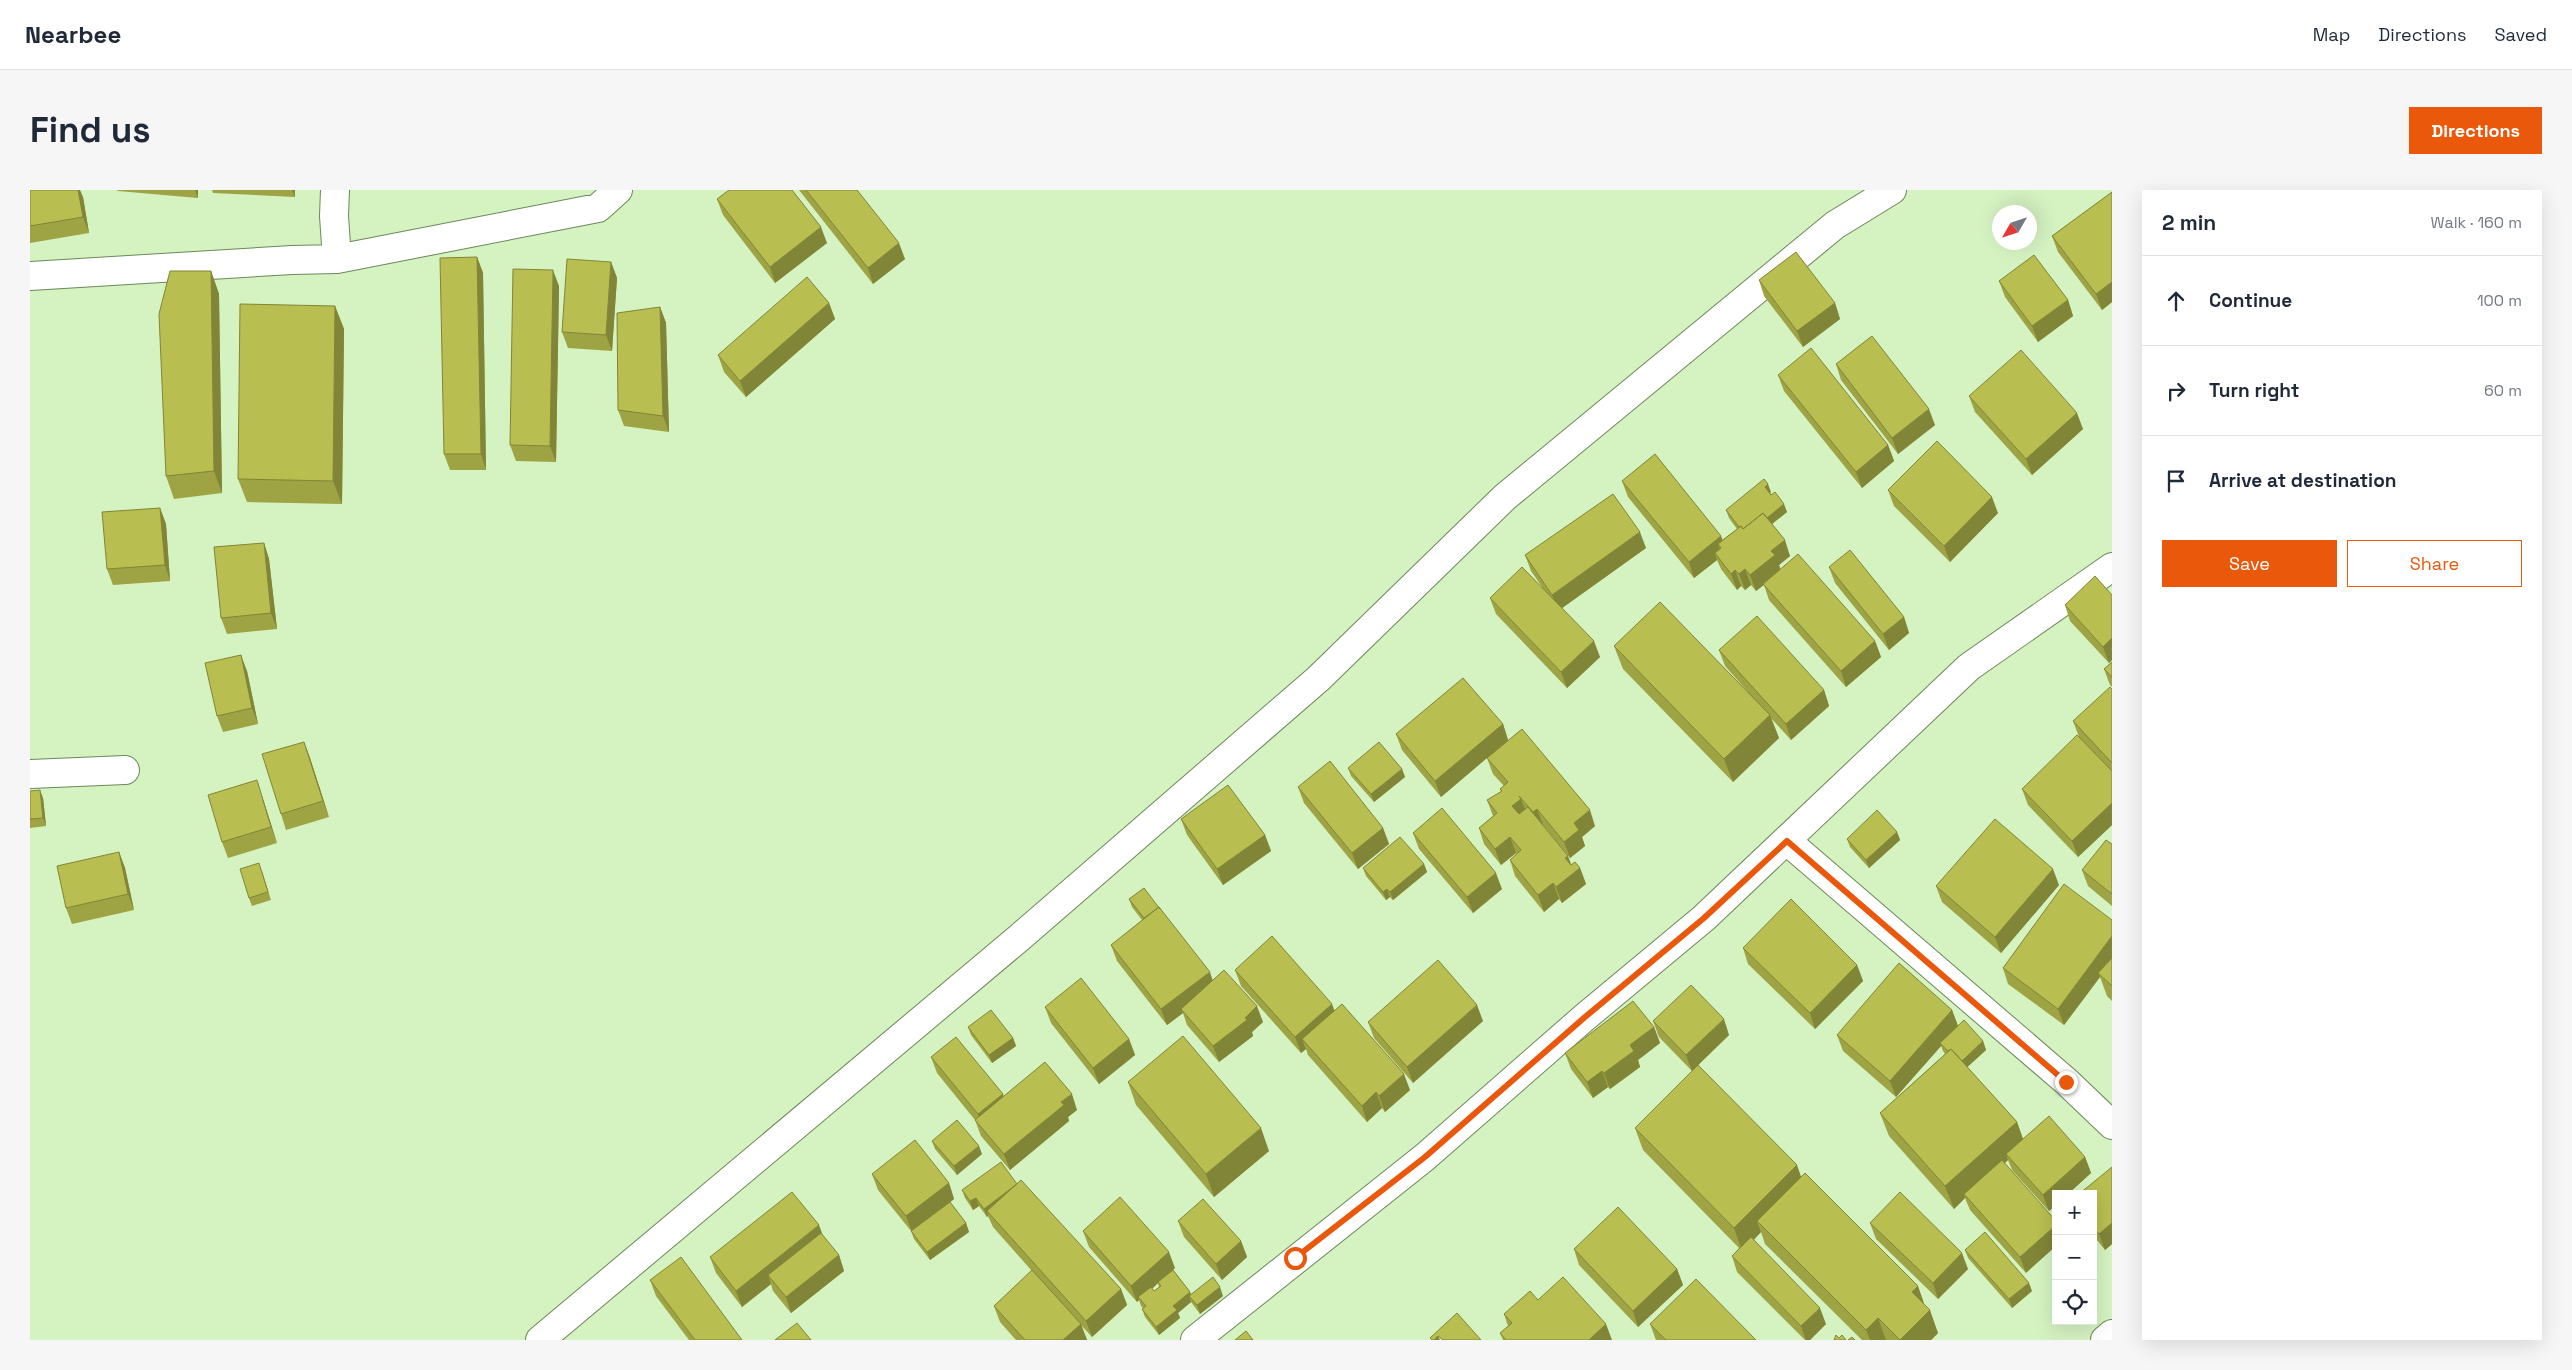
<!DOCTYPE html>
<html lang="en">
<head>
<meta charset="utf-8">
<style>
  body { margin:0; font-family:"Space Grotesk",sans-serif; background:#f6f6f7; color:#1f2937 }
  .controls { position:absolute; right:15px; bottom:15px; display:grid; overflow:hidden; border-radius:0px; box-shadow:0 5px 20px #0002 }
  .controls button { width:45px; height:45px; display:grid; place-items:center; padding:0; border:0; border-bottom:1px solid #e0e1e3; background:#fff; color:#1f2937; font:25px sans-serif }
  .compass { position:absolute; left:1962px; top:15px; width:45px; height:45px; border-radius:50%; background:#fff; box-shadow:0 5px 20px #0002; rotate:231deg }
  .stop { position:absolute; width:15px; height:15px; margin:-11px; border:4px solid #ea580c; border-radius:50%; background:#fff }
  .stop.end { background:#ea580c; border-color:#fff; box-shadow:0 1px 5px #0008 }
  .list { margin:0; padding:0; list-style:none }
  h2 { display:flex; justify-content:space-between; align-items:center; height:65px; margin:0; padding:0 20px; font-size:21px }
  h2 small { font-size:16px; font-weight:400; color:#747a83 }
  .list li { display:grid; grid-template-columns:32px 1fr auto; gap:15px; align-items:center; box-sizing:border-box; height:90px; padding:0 20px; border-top:1px solid #e0e1e3 }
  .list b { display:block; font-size:19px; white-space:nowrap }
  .list em { font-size:16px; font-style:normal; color:#747a83 }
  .actions { display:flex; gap:10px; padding:15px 20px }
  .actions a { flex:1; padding:11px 0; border:1px solid #ea580c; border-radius:0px; text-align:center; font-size:18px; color:#ea580c }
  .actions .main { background:#ea580c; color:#fff }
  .icon { flex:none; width:28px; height:28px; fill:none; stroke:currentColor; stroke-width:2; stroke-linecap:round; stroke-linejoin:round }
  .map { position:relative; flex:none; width:2082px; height:1150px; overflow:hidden; border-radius:0px }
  header { display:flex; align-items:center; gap:30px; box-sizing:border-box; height:70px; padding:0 25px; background:#fff; border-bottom:1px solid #e0e1e3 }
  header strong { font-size:24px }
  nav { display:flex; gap:28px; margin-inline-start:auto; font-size:18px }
  .intro { display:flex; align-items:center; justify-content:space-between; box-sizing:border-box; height:120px; padding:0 30px }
  h1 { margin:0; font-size:35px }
  .button { padding:12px 22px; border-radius:0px; background:#ea580c; color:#fff; font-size:18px; font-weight:700 }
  main { display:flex; gap:30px; padding:0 30px }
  aside { flex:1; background:#fff; border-radius:0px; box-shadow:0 5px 20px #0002 }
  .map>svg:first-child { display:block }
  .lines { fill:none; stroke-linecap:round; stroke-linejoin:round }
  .minor-casing { stroke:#6d875a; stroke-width:30 }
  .minor { stroke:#fff; stroke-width:28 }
  .wall { fill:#9ea344; fill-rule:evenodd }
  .shaded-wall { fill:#818537 }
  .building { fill:#b8be4f; stroke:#818537 }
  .route { stroke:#ea580c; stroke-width:6 }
</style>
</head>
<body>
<header>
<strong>Nearbee</strong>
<nav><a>Map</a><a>Directions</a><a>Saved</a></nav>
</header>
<div class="intro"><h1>Find us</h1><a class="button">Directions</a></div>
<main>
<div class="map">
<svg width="2082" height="1150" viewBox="0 0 2082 1150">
  <rect width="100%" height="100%" fill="#d5f2c1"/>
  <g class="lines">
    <defs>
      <path id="minor" d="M305,0l-1,26 3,43
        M0,86l262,-16 45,-1 261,-51 20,-18
        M0,584l95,-4
        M1757,651l280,241 45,43
        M510,1150l479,-402 299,-259 187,-182 330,-272 57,-35
        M1165,1150l230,-183 160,-140 119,-99 265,-251 143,-100
        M2075,1150l7,-6"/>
    </defs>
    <use href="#minor" class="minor-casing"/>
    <use href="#minor" class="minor"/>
  </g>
  <path class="wall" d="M0,0l53,7 6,36 -59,10z
    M87,0h81v8l-80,-7z
    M182,0h83v7l-82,-4z
    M769,0h58l48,69 -32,25z
    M2082,2v110l-10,8 -44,-58 -6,-16z
    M687,9l110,44 -52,40 -52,-68z
    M447,67l6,16 3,197h-36l-6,-16z
    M581,72l6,16 -5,73 -44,-3 -6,-16z
    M181,81l8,23 3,199 -48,6 -8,-23z
    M1729,90l76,23 5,16 -37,28 -39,-51z
    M1969,91l69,19 5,16 -35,26 -33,-45z
    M529,96l-3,176 -40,-1 -6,-16z
    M799,113l6,16 -89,78 -22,-25 -6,-17z
    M305,116l9,23 -2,175 -95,-2 -9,-23z
    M630,117l6,16 3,109 -45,-6 -6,-16z
    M1806,174l99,61 -37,29 -57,-74z
    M1748,185l110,70 6,16 -32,27 -78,-97z
    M1939,206l114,33 -51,46 -57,-63z
    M1592,291l99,55 1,4 15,-11 -8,-11 -3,-8 45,-18 -1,1 17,19 -15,12 18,32 -11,9 1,4 95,72 6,16 -35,30 -77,-87 -5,-15 -8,6 -5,-6 -6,5 -4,-4 -4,4 -16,-21 -4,-9 -23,18 -66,-81z
    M1858,300l110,23 -48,49 -56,-56z
    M130,318l6,16 4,57 -57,4 -6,-16z
    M234,353l5,16 8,70 -50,5 -6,-16z
    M1616,358l-84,60 38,49 -33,31 -71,-74 -6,-16 52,-11 -11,-16 -6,-16z
    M1799,377l75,50 5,16 -20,17 -54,-67z
    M2082,405v65l-3,3 -39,-42 -5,-16z
    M1584,456l134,46 -23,-26 -6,-16 105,40 5,16 -38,34 -20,-22 8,20 -46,44 -110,-113z
    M2082,472v25l-2,-2 -6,-16z
    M217,481l11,53 -35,8 -6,-16z
    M2082,499v136l-34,32 -50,-52 -6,-16 67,-41 -10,-11 -6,-16z
    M1473,534l5,16 87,86 -13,11 3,9 -15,12 -27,-33 28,40 9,3 6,16 -24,19 -3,-4 -15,13 -29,-36 -5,-16 7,-6 -1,-1 -15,12 -17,-21 -5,-16 14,-12 -6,-16 14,-8 -1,-3 4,-3 -11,-12 -6,-16 -46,39 -39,-47 -6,-16z
    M274,552l6,16 19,59 -43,13 -5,-16z
    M1318,578l54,1 3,8 -31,25 -23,-26z
    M1268,597l85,41 6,16 -31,25 -54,-66z
    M0,601l13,7 3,28 -16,2z
    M232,606l15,47 -49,15 -6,-16z
    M1151,629l84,16 6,16 -48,34 -36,-50z
    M1867,642l3,8 -31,28 -19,-21 -3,-8z
    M1383,643l89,56 -29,24 -54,-64z
    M2082,654v62l-24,-20 -6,-16z
    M89,662l6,16 9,42 -62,14 -6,-16z
    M1394,674l3,8 -34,28 -3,-3 -4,3 -20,-24 -3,-8z
    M232,681l9,29 -19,6 -3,-8z
    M2029,695l-58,68 -59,-51 -6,-16z
    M1099,709l84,81 50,42 -11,10 1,4 -34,26 -32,-37 -4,-12 -16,12 -50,-64 -6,-16 31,-25 -10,-13z
    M2082,730v81l-5,-5 -7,-19 -36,48 -56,-41 -5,-16z
    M1713,758l114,17 6,16 -48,48 -67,-65z
    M1205,780l99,40 76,80 -25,22 -3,-4 -15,14 -59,-67 -2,-6 -5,4 -60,-67z
    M1015,817l84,32 6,16 -36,29 -48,-61z
    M1922,820l6,16 25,15 3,9 -19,17 50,55 6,17 62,18 6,16 -42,38 -37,-41 -4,-10 -3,3 21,110 -56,-63 -5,-12 -11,11 -65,-73 -9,-23 65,-59 -2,-3 -2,-5 -45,51 -53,-46 -6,-16z
    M1453,831l-70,62 -39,-45 -6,-16z
    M1623,831l76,14 -37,36 -33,-34z
    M938,837l45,11 3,8 -24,17 -21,-28z
    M1624,837l6,16 -22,17 2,7 -30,22 -2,-2 -15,11 -22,-29 -6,-16z
    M901,867l72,39 74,14 -9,7 1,4 -59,49 -29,-34 -6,-16 -38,-47z
    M1098,892l141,69 -55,46 -78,-92z
    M1605,938l166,49 123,128 14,28 -7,7h-69l-97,-96 -4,-12 -7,8 72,84 -16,16h-5l-68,-68 -5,-16 7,-8 -96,-98z
    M902,951l50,13 -25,21 -22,-26z
    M2082,977v77l-7,6 -12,-15v-41z
    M842,984l77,9 5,16 -4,3 16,21 3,9 -39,28 -16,-21 -3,-8 -33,-41z
    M987,994l104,105 6,16 -35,32 -11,-12 6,15h-71l-16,-18 -6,-16 38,-35 -39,-44 -5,-11 -1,1 -8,-11 -6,4 -8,-12 -3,-8z
    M1148,1031l63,20 6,16 -25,23 -38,-43z
    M1840,1033l98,46 -30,30 -62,-60z
    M1053,1041l92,37 -2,2 18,24 32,2 -23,18 -9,-12 -13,11 2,5 -21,17 -14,-18 -3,-8 1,-1 -2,-2 -2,-6 -2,2 -48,-55zM1128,1093l1,4 -5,4 -2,-2z
    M1544,1059l103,20 6,16 -45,42 -59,-62z
    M1935,1060l67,41 -20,17 -44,-50z
    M809,1065l5,16 -53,42 -18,-22 -2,-7 -29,23 -26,-34 -6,-16z
    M620,1090l92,60h-53l-33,-44z
    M1508,1110l74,40h-109l-3,-7 8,-7 -4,-12z
    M1620,1134l106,16h-100z"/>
  <path class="shaded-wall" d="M48,0h2l3,7 6,36 -6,-16z
    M165,0h3v8z
    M262,0h3v7z
    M791,37l6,16 -52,40 -5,-16z
    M869,53l6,16 -32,25 -5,-16z
    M447,67l6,16 3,197 -5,-16z
    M581,72l6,16 -5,73 -6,-16z
    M523,80l6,16 -3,176 -6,-16z
    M181,81l8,23 3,199 -8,-22z
    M2082,92v20l-10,8 -6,-16z
    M2038,110l5,16 -35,26 -6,-16z
    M799,113l6,16 -89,78 -6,-16z
    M1805,113l5,16 -37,28 -6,-16z
    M305,116l9,23 -2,175 -9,-23z
    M630,117l6,16 3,109 -6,-16z
    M1899,219l6,16 -37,29 -6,-16z
    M2047,223l6,16 -51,46 -6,-16z
    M1858,255l6,16 -32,27 -6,-16z
    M1738,294l3,8 -3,3 -3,-8z
    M1962,307l6,16 -48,49 -6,-16z
    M1754,314l3,8 -39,31 -3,-9z
    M130,318l6,16 4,57 -5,-16z
    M1610,342l6,16 -88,63 -6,-16z
    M1691,346l6,16 -6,-4 -3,-4 4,12 -7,-3 2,7 -23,18 -5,-16z
    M1755,350l5,16 -11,9 2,6 -25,20 -6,-16 21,-24z
    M234,353l5,16 8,70 -6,-16z
    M1715,379l6,16 -6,5 -6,-16z
    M1705,380l6,16 -4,4 -6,-16z
    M1874,427l5,16 -20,17 -6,-16z
    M2082,448v11l-1,-1 1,3v9l-3,3 -6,-16z
    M1564,451l6,16 -33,31 -6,-16z
    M1845,451l6,16 -35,30 -5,-16z
    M211,465l6,16 11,53 -6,-16z
    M1794,500l5,16 -38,34 -5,-16z
    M1740,525l9,23 -46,44 -9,-23z
    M1473,534l5,16 -67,57 -6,-16z
    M274,552l6,16 19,59 -6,-16z
    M1372,579l3,8 -31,25 -3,-8z
    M227,590l5,16 15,47 -6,-16z
    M10,600l3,8 3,28 -3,-8z
    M1491,609l6,16 -9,7 -6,-16z
    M2082,613v22l-34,32 -6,-16z
    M1507,619l6,16 -4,3 -6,-16z
    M1560,620l5,16 -13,11 3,9 -15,12 -6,-16 10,-19z
    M1353,638l6,16 -31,25 -6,-16z
    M1867,642l3,8 -31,28 -3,-8z
    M1235,645l6,16 -48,34 -6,-16z
    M1480,647l6,16 -15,12 -6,-16z
    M89,662l6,16 9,42 -6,-16z
    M1538,666l6,16 -9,-14z
    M1394,674l3,8 -34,28 -3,-8z
    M1550,678l6,16 -24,19 -6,-16z
    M2023,679l6,16 -58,68 -6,-16z
    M1466,683l6,16 -29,24 -6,-16z
    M1523,693l6,16 -15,13 -6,-17z
    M1357,699l3,8 -4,3 -3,-8z
    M2082,746v24l-14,13 2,4 -36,48 -6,-16z
    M1827,775l6,16 -48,48 -5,-16z
    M1180,782l5,16 -34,21 2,4 -16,12 -6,-16z
    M1302,814l6,16 -36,19 4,10 -5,4 -6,-16z
    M1447,815l6,16 -70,62 -6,-16z
    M1227,816l6,16 -11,10 1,4 -34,26 -6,-16z
    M1922,820l6,16 -18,17 1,3 -45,51 -6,-16z
    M1694,829l5,16 -37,36 -6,-16z
    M1624,837l6,16 -22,17 2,7 -30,22 -6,-16 26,-28z
    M983,848l3,8 -24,17 -3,-8z
    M1099,849l6,16 -36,29 -6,-16z
    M1953,851l3,9 -24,22 -3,-8z
    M1572,881l6,16 -15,11 -6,-16z
    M1374,884l6,16 -25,22 -6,-16z
    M1346,902l6,16 -15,14 -5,-16z
    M973,904l5,16 -25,20 -5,-16z
    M1042,904l5,16 -9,7 1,4 -59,49 -6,-16 57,-52z
    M1987,932l8,23 -19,9 2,6 -41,37 -3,-3 1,4 -11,11 -9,-23z
    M1231,938l8,23 -55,46 -8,-23z
    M949,956l3,8 -25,21 -3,-9z
    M2055,967l6,16 -23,21h-12v11l-7,6 -6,-16z
    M1767,975l8,23 -48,33 4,11 -19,19 -8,-23z
    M919,993l5,16 -42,33 -6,-16z
    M988,994l-31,27 1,5 -1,1 -3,-8z
    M946,1008l3,8 -6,4 -3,-9z
    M936,1033l3,9 -39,28 -3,-8z
    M2082,1033v21l-7,6 -6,-16z
    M789,1035l6,16 -57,34 3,9 -29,23 -6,-16z
    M2026,1035v21l-30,27 -6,-16z
    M1211,1051l6,16 -25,23 -6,-16z
    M1139,1062l6,16 -35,31 -2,-2 1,3 -2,2 -6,-16z
    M1932,1063l6,16 -30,30 -5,-16z
    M809,1065l5,16 -53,42 -5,-16z
    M1647,1079l6,16 -45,42 -5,-16z
    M1999,1093l3,8 -20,17 -3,-9z
    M1888,1096l8,23 -14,-17z
    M1190,1097l3,9 -23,18 -3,-9z
    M1091,1099l6,16 -35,32 -6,-16z
    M1160,1102l3,8 -4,-4 2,6 -13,11 2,5 -21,17 -3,-8 17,-21z
    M1790,1118l6,16 -16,16h-4l-5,-14z
    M1900,1120l8,23 -7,7h-31z
    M1848,1128l8,22h-16l-4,-10z
    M1051,1134l6,16h-24z
    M1576,1134l6,16h-23z
    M1408,1146l2,4h-6z"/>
  <path class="building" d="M0,0h48l5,27 -53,9z
    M699,0h63l29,37 -51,40 -53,-68z
    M776,0h51l42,53 -31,25z
    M2082,2v90l-16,12 -44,-58z
    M1766,62l39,51 -38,28 -38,-51z
    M2004,65l34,45 -36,26 -33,-45z
    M447,67l4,197h-37l-4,-196z
    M537,69l44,3 -5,73 -44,-3z
    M483,79l40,1 -3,176 -40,-1z
    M140,81h41l3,200 -48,5 -7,-162z
    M777,87l22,26 -89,78 -22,-26z
    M210,114l95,2 -2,175 -95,-2z
    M630,117l3,109 -45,-6 -1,-97z
    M1842,146l57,73 -37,29 -56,-74z
    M1781,158l77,97 -32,27 -78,-97z
    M1991,160l56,63 -51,46 -57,-63z
    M1907,251l55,56 -48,49 -56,-56z
    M1625,264l66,82 -32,26 -67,-81z
    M1734,289l4,5 -3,3 6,8 4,-3 9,12 -17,14 -4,-5 -20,16 -2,-3 -2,1 -13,-17z
    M1583,304l27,38 -88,63 -27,-40z
    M130,318l5,57 -58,4 -5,-57z
    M1733,323l22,27 -14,11 4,4 -25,20 -5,-6 -6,5 -4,-4 -4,4 -16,-21 6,-5 -3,-4 23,-18 2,3z
    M234,353l7,70 -50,5 -7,-71z
    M1820,360l54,67 -21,17 -54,-67z
    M1768,364l77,87 -34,30 -78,-87z
    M1492,377l72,74 -33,31 -71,-74z
    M2065,386l17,19v43l-9,9 -38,-42z
    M1630,412l110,113 -46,44 -110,-113z
    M1727,426l67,74 -38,34 -67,-74z
    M211,465l11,53 -35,8 -12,-53z
    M2082,472v15l-8,-8z
    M1433,488l40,46 -68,57 -39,-47z
    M2080,497l2,2v74l-39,-42z
    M1492,539l68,81 -16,13 5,7 -15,12 -27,-33 -4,3 -14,-16 2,3 -9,7 7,8 9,-7 40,49 -3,2 6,7 4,-3 5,6 -24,19 -3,-4 -15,12 -28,-35 11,-10 -11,-13 -15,12 -16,-21 18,-15 -10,-13 15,-9 -2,-2 8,-7 -21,-24z
    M2047,545l35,36v32l-40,38 -50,-52z
    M274,552l19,59 -42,13 -19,-60z
    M1349,552l23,27 -31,25 -23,-26z
    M1300,571l53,67 -31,25 -54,-66z
    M227,590l14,47 -49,15 -14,-47z
    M1198,595l37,50 -48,34 -36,-50z
    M10,600l3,28 -13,1v-28z
    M1412,618l54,65 -29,24 -54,-64z
    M1847,620l20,22 -31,28 -19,-21z
    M1965,629l58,50 -58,68 -59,-51z
    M1370,647l24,27 -34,28 -3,-3 -4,3 -20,-24z
    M2076,650l6,4v50l-30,-24z
    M89,662l9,42 -62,14 -9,-42z
    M229,673l9,29 -19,6 -9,-29z
    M2034,694l48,36v16l-54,73 -55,-41z
    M1114,698l16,21 -1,-2 -15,11 -15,-19z
    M1761,709l66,66 -47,48 -67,-65z
    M1129,717l51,65 -49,37 -50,-64z
    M1242,746l60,68 -37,33 -60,-67z
    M2082,768v28l-14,-13z
    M1408,770l39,45 -70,62 -39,-45z
    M1869,773l53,47 -62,71 -53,-46z
    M1194,780l33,36 -12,12 2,2 -34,26 -32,-37z
    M1051,788l48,61 -36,29 -48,-61z
    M1661,795l33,34 -38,36 -33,-34z
    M1603,811l21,26 -24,18 4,6 -30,22 -2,-2 -15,11 -22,-29z
    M1312,814l62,70 -25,22 -3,-4 -14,14 -60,-67z
    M961,820l22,28 -24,17 -21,-28z
    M1934,830l19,21 -21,20 -11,-12 -3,2 -8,-8z
    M1153,846l78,92 -55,46 -78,-92z
    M926,847l47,57 -25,20 -47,-57z
    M1921,859l66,73 -72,64 -65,-73z
    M1015,872l27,32 -11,8 3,3 -60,49 -29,-34z
    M1668,875l99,100 -63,63 -99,-100z
    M2019,926l36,41 -42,38 -37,-41z
    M927,930l22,26 -25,20 -22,-25z
    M885,950l34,43 -43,33 -34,-42z
    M1972,970l54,61v4l-36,32 -56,-63z
    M971,972l16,22 -33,25 -8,-11 -6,3 -8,-11z
    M2082,977v56l-13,11 -6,-7v-33h-14z
    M1775,983l113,113 -6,6 18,18 -30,30 -22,-22 -12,12 -109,-109z
    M991,990l100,109 -35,32 -99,-110z
    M762,1002l27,33 -83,66 -26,-34z
    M1870,1002l62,61 -29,30 -63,-60z
    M1090,1007l49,55 -38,34 -48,-55z
    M1173,1009l38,42 -25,23 -38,-43z
    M920,1012l16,21 -39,29 -16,-21z
    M1588,1017l59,62 -44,42 -59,-62z
    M1955,1042l44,51 -20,16 -44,-49z
    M791,1043l18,22 -53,42 -18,-22z
    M1721,1047l69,71 -19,18 -69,-70z
    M651,1067l61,83h-47l-45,-60z
    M1002,1080l49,54 -18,16h-38l-31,-34z
    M1143,1080l17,22 -17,14 4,4 -21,17 -14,-18 4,-3 -8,-9 13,-10 3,4 7,-5 -3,-4z
    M1183,1087l7,10 -23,18 -8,-9z
    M1533,1087l43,47 -17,16h-83l-6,-7 12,-10 -8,-9 26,-23 8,9z
    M1666,1089l60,61h-90l-16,-16z
    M1427,1123l24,27h-38l-5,-4 -4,4h-2l-2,-2z
    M767,1133l14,17h-36z
    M1216,1141l7,9h-18z
    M1806,1145l3,3 3,-3 4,5h-12z
    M1822,1147l3,3h-7z"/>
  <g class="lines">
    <path class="route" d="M1265,1068l130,-101 160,-140 119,-99 83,-77 279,241"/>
  </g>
</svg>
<div class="controls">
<button>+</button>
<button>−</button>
<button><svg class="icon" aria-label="locate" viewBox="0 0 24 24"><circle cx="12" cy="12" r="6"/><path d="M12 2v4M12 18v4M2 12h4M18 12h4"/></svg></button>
</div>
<svg class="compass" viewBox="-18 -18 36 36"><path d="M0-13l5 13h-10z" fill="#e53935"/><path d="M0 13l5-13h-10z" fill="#747a83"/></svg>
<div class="stop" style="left:1265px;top:1068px"></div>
<div class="stop end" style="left:2036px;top:892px"></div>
</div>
<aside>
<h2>2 min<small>Walk · 160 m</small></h2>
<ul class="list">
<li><svg class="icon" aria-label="ahead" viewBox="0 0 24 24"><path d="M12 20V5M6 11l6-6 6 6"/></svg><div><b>Continue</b></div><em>100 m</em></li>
<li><svg class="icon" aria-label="right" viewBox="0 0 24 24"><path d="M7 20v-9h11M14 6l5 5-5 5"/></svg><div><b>Turn right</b></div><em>60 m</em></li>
<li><svg class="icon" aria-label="arrive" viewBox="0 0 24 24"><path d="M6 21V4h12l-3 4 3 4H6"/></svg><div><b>Arrive at destination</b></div></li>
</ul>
<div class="actions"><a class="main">Save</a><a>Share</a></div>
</aside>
</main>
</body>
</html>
